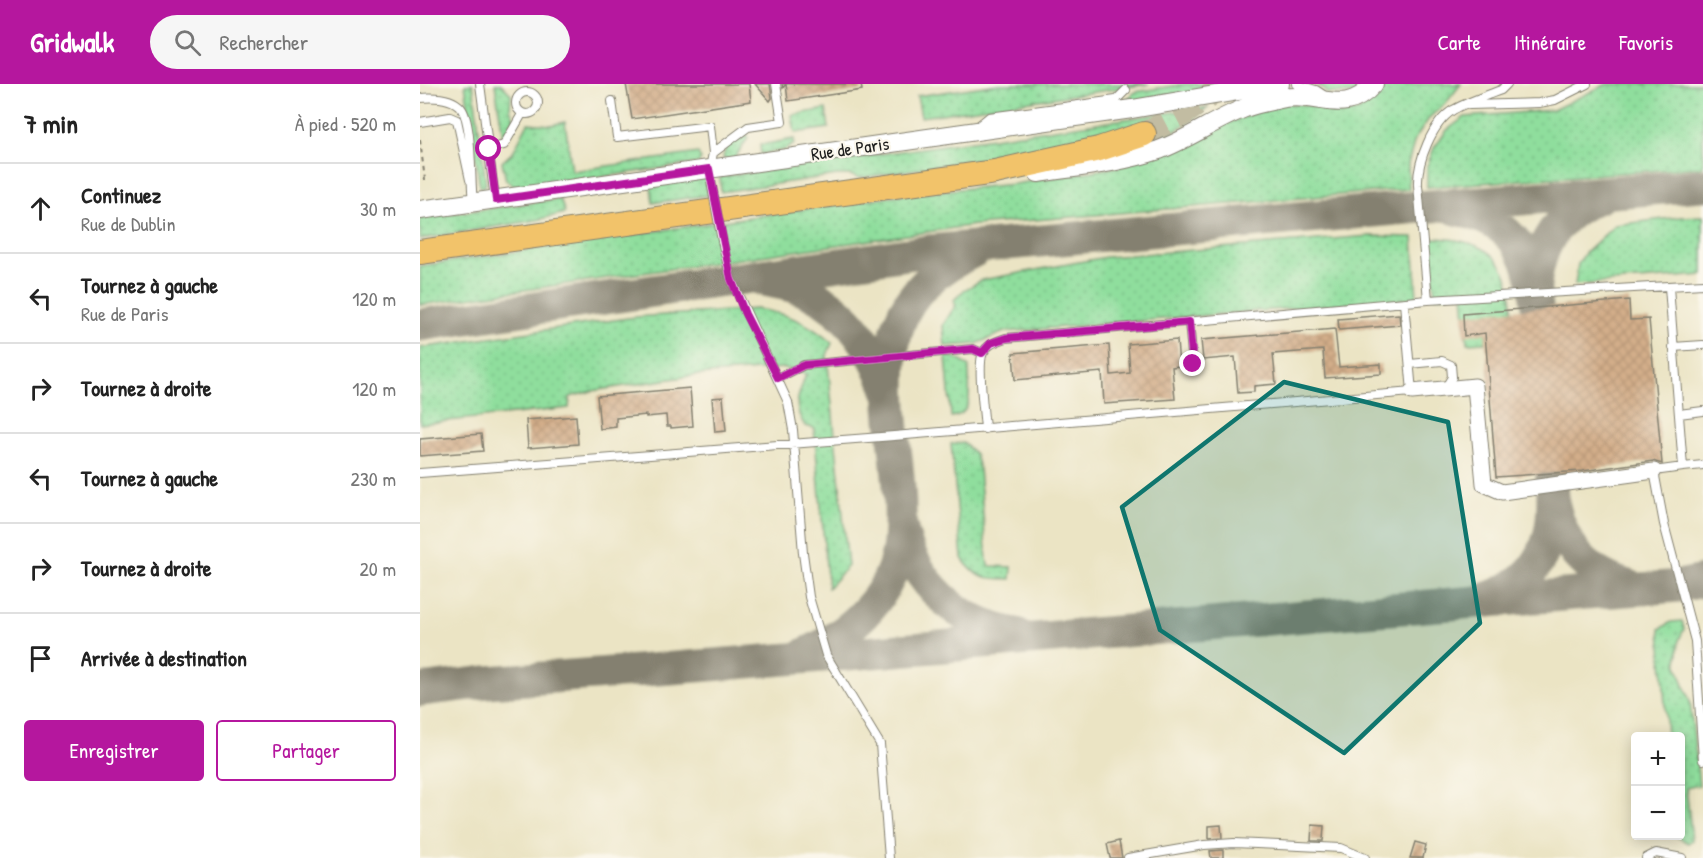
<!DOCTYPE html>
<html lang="fr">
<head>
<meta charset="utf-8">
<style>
  body { margin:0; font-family:"Patrick Hand",sans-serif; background:#f6f6f6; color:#222 }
  .controls { position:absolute; right:18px; bottom:18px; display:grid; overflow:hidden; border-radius:6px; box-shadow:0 3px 15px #0003 }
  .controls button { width:54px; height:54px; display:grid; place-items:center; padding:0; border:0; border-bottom:2px solid #e0e0e0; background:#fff; color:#222; font:30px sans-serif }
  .stop { position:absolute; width:18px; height:18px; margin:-14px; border:4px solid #b5179e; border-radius:50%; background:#fff }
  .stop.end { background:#b5179e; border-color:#fff; box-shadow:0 2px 6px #0008 }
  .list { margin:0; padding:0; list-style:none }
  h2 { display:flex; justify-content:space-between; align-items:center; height:78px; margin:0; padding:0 24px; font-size:26px }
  h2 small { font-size:20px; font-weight:400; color:#767676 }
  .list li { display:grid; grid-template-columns:39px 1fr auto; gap:18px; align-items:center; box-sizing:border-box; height:90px; padding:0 24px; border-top:2px solid #e0e0e0 }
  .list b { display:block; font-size:22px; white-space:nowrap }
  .list p { margin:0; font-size:20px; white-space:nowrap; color:#767676 }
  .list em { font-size:20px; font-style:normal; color:#767676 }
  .actions { display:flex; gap:12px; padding:18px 24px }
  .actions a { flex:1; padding:14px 0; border:2px solid #b5179e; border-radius:6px; text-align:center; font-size:21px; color:#b5179e }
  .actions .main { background:#b5179e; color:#fff }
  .icon { flex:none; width:33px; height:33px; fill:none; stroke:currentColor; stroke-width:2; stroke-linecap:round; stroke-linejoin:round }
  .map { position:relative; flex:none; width:1283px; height:774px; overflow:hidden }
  header { display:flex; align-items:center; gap:36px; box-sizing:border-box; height:84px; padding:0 30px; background:#b5179e; color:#fff }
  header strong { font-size:28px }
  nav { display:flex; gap:33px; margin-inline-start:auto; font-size:21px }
  .search { width:420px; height:54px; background:#f6f6f6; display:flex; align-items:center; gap:15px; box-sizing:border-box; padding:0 21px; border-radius:33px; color:#767676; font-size:22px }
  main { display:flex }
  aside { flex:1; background:#fff }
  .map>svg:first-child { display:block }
  .grass { fill:url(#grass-dots); stroke:#567d5c; stroke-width:1.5 }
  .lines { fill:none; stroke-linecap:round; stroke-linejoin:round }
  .taxiway { stroke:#848070; stroke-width:33 }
  .building { fill:url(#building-cross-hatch) }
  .primary-tunnel { stroke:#c2bca2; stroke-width:24; stroke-dasharray:24 12; stroke-linecap:butt }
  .service-casing { stroke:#848070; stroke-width:10 }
  .minor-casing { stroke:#848070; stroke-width:17 }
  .tertiary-casing { stroke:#848070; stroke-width:20 }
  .primary-casing { stroke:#848070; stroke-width:26 }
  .path { stroke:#848070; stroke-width:2; stroke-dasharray:4.5 4.5; stroke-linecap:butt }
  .service { stroke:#fff; stroke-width:8 }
  .minor { stroke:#fff; stroke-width:15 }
  .tertiary { stroke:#fff; stroke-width:18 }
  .primary { stroke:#f2c36a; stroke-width:24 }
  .service-bridge-casing { stroke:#848070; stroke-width:10; stroke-linecap:butt }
  .service-bridge { stroke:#fff; stroke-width:8 }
  .route { stroke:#b5179e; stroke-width:8 }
  .marked { fill:#0f766e; fill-opacity:0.2; stroke:#0f766e; stroke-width:4.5; stroke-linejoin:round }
  .labels { text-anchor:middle; stroke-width:4.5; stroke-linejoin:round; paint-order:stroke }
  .street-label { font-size:18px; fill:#1c1c1c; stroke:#fbf7ec }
</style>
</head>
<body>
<header>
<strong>Gridwalk</strong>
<div class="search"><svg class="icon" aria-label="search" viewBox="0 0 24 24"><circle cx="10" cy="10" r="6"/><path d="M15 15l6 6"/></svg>Rechercher</div>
<nav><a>Carte</a><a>Itinéraire</a><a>Favoris</a></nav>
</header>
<main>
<aside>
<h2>7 min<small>À pied · 520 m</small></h2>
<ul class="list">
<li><svg class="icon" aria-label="ahead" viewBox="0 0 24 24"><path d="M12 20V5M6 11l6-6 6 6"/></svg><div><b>Continuez</b><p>Rue de Dublin</p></div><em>30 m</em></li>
<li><svg class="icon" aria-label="left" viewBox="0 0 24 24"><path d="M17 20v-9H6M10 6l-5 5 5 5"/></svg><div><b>Tournez à gauche</b><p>Rue de Paris</p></div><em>120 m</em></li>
<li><svg class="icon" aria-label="right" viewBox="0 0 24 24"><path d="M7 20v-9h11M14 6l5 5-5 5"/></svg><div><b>Tournez à droite</b></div><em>120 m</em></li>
<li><svg class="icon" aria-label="left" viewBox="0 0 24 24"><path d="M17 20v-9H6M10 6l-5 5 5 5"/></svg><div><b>Tournez à gauche</b></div><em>230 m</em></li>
<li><svg class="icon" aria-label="right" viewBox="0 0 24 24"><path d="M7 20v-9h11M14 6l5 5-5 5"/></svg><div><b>Tournez à droite</b></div><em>20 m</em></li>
<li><svg class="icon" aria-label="arrive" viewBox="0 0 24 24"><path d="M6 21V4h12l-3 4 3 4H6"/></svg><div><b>Arrivée à destination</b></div></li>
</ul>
<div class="actions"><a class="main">Enregistrer</a><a>Partager</a></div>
</aside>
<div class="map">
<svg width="1283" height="774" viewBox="0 0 1283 774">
  <defs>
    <pattern id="grass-dots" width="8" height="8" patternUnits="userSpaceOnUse" patternTransform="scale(1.5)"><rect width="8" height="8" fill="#8fde9d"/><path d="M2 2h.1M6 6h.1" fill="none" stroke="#7bbe87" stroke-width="1.8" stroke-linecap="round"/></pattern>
    <pattern id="building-cross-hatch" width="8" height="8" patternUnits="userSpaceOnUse" patternTransform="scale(1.5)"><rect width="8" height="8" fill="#d3ae8a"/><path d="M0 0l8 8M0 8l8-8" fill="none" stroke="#b59576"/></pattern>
  </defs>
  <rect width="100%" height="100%" fill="#fbf7ec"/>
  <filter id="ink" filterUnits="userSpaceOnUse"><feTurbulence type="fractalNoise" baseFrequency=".0167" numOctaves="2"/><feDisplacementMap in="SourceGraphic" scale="12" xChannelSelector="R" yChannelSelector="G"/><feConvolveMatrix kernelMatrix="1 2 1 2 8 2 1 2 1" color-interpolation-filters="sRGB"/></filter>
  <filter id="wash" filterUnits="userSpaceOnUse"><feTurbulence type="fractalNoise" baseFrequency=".008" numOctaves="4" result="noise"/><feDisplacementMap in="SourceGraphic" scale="24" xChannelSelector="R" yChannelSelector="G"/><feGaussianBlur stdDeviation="1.35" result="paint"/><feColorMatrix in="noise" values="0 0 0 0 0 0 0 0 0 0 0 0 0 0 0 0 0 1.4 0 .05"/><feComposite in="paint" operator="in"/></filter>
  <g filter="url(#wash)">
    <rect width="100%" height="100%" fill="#ebe4c4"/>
    <path class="grass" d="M45,0h8l13,100 -2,3h-4z
      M75,0h6l10,10 -1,15 4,9 -11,19z
      M579,0h150l-228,33 -4,-21z
      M766,0h51l-117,22 15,-14z
      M897,0h49l-10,10 -29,-1z
      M967,0h74l-15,19 -16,14 -15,22 -7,25 1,25 -434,36 -555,80v-39l487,-72 108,-10 103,-17 138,-55 27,-9 33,3 25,8 18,-3 12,-8z
      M1187,0h96v83l-276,20v-21l7,-18 13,-18 18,-13 88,-7z
      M789,23l-30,21 -22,12 -26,-14h-7l-27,8 -31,7v5l-207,32 -9,-3h-13l-116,17 -1,-15z
      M406,25l3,19 -34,5 -3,-18z
      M145,38l7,49 126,-18 3,6 -2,4 -177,25 -8,-2 -8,-6 -4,-18 11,-10 15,-29 23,2z
      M326,51l2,3 -14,21 -8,2 -3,-4 4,-13z
      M374,55v5l-9,6 -24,4 -1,-9z
      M286,93l3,18 -56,8 -2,-17z
      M140,115l5,14 -28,7 -117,19v-21z
      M1283,132v59l-128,10 3,-21 7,-11 30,-28 65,-8z
      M950,152l43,1 4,61 -413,34 -28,12 -31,2 -2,-21 13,-20 -3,-4 11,-11 18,-10 124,-23z
      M1009,154c31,0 66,6 78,39 6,16 5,37 7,55l-9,9 -38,2 -4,-49 -28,3z
      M337,225c32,5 50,13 75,34l-5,12 21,211 -20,22 -14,-160 -9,-2c-14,-22 -6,-30 1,-52l-23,-6 -86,7 -105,16 -22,6 -1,11 -149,16v-76l215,-31z
      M526,272l11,2 12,9c-1,18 7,48 -18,50z
      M544,359l11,11 4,15 8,91 3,6 22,1 -1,12c-22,0 -36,0 -49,-21l-11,-114z
      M1262,537l2,8 -5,11 -2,25 13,37 9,83 -13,3 6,52 -4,3 -12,-7h4v-100h-13l-7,-107 11,-7z"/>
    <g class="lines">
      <path class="taxiway" d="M1036,125c82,19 79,73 85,143
        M343,196c15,3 32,5 45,12 40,19 67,57 80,98
        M1115,202c5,-45 23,-72 66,-90
        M0,241l509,-74 491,-44 283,-22
        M1134,422c11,45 34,69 78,81
        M481,441c12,57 58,100 116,109
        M1068,514c83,-30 65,-101 59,-170
        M387,569c45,-20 87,-59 92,-111 4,-40 -3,-83 -7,-123 -3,-35 -4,-75 12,-107 15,-30 43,-47 72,-62
        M0,606l67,-8c397,-28 794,-66 1192,-96l24,-5"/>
    </g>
    <g id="blocks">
      <path class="building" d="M206,0h123l2,17 -119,18z
        M335,0h15l2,14 -2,3z
        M362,0h79l1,6 -74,11 -2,-17 -3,4z
        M1209,216l1,20 19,-1 13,145 -9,-3 -71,10 -86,6 -11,-144 -21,3 -1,-22z
        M979,230l1,11 -61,5 -1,-11z
        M915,245l4,38 42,-3v10l-56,4 -2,-28 -50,4 3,30 -22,2v6l-16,1 -3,-36 -32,3 -2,-20z
        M757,256l2,26 -7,1 3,32 -71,5 -2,-32 -87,8 -2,-27 96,-8 2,30 19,-2 -2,-29z
        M270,304l3,38 -22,2v-2h-4l-1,-11 -20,2v-2l-30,3v9l-16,2 -3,-33z
        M303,313l3,34 -11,1 -3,-34z
        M156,332l2,28 -50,4 -2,-28z
        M61,350l2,17 -63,5v-17z
        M801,741l1,13 -13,1v-13z
        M892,741l12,1 -1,15h-12z
        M699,757l3,17h-12l-3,-14z
        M995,758l11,3 -3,13h-13z
        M803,766v8h-12l-1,-7z"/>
    </g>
  </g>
  <g filter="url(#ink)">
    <use href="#blocks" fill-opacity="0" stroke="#848070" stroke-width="1.5"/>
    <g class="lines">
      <path class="primary-tunnel" d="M724,50l42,-22 33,-23"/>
      <defs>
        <path id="service" d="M60,0l15,115
          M876,0l20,6 9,6
          M96 19a11 11 0 1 1 22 0a11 11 0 1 1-22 0Z
          M0,14c12,-1 32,-1 41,10 12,15 9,73 12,94
          M192,17l5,36 93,-11 3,27 -3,15
          M1050,21l69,-2 16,-3 32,-16
          M0,38l30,-5 7,3 13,60
          M558,42l11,-9 127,-17 10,-10
          M69,65l15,-4 18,-31
          M293,69l35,-26 34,-5 -6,-38
          M302,157l9,38 57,123 5,28 10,123 6,44 17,58 54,89 9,114
          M1249,203l14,180 -29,4 10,53 31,117 8,119
          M1008,216l-10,-115c-1,-23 14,-62 35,-75 14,-8 32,-14 48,-20l6,-6
          M769,238l4,42
          M1253,263l30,-2
          M990,280l32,-3 9,4 1,12 -6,10
          M358,294l26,-13 169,-16 9,4
          M1259,330l24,-3
          M565,345c-1,-16 -8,-65 -2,-76 4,-9 15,-12 23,-15l422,-38 275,-16
          M1263,383l20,-2
          M0,389l474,-37 518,-44 -8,-89
          M708,774l76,-13 30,-2 107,5 24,10
          M1226,774l10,-5 26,5"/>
        <path id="minor" d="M992,308l63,-6 9,98 18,8 152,-21"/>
        <path id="tertiary" d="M618,89c40,-6 82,-10 121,-23 30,-11 57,-31 86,-42 12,-5 27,-7 40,-10 35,-6 59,20 89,-14
          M0,126l712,-101 148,-25"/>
        <path id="primary" d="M0,168l575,-80 104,-23 45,-15"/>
      </defs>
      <use href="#service" class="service-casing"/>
      <use href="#minor" class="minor-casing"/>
      <use href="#tertiary" class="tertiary-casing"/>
      <use href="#primary" class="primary-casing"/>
      <path class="path" d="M0,56l5,40"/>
      <use href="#service" class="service"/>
      <use href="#minor" class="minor"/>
      <use href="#tertiary" class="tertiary"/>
      <use href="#primary" class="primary"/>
      <defs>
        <path id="service-bridge" d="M291,97l11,60"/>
      </defs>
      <use href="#service-bridge" class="service-bridge-casing"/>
      <use href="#service-bridge" class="service-bridge"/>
    </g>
  </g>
  <g class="lines" filter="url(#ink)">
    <path class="route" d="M69,65l7,51 213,-31 22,110 14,35 33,64 26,-13 169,-16 9,4 9,-10 15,-5 183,-16 4,42"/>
  </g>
  <path class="marked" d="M864,298l164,40 32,201 -136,130 -184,-123 -38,-123z"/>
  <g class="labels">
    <g class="street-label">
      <text transform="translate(430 65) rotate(-8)" y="6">Rue de Paris</text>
    </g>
  </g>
</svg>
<div class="controls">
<button>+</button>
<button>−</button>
</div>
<div class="stop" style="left:69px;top:65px"></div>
<div class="stop end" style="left:773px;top:280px"></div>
</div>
</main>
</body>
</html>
